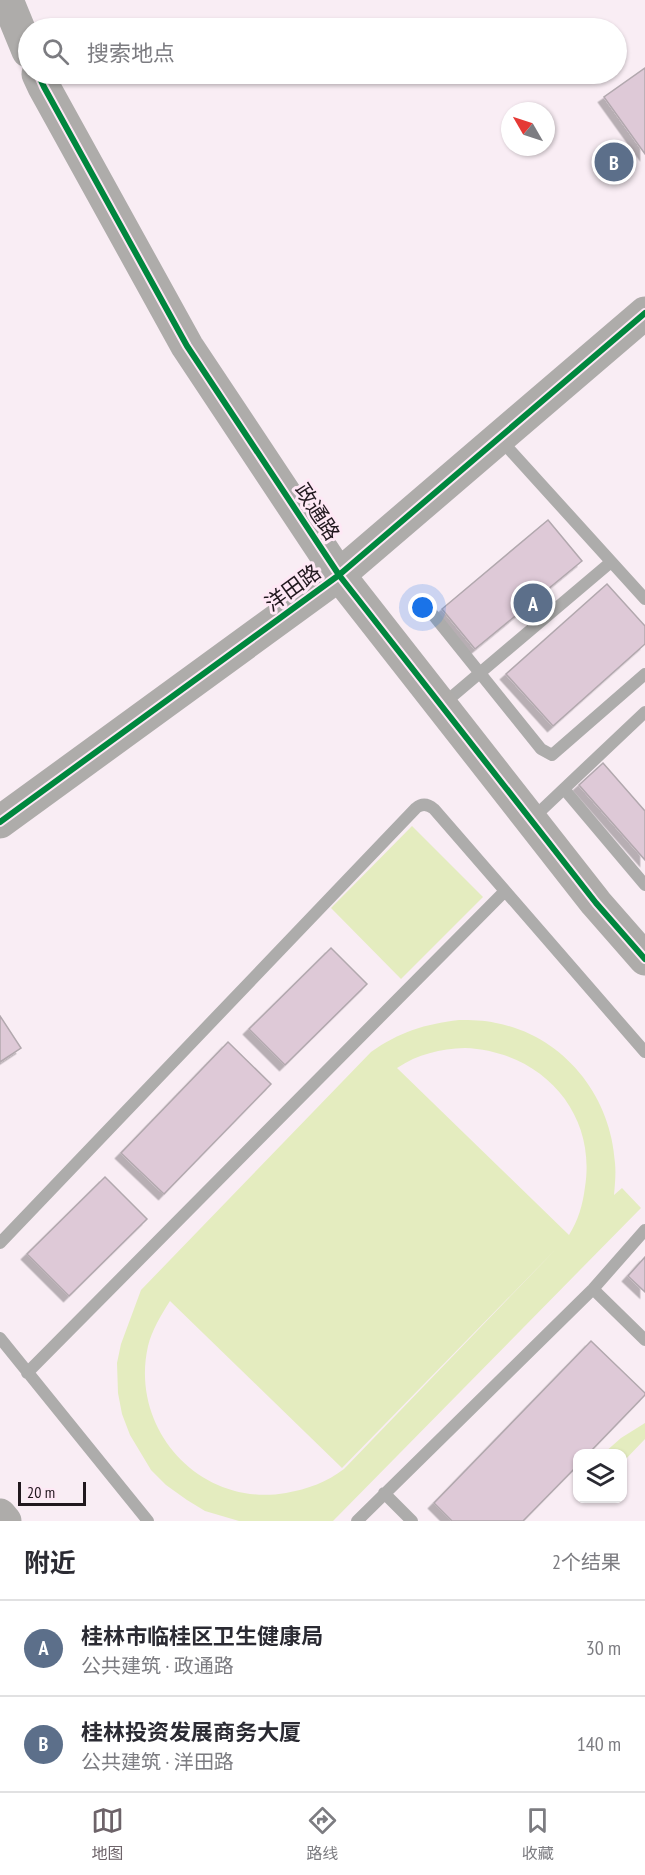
<!DOCTYPE html>
<html lang="zh">
<head>
<meta charset="utf-8">
<style>
  body { margin:0; font-family:"PT Sans Narrow","Noto Sans SC",sans-serif; background:#f7f7f7; color:#2b2b33 }
  .controls { position:absolute; right:18px; bottom:18px; display:grid; overflow:hidden; border-radius:12px; box-shadow:0 2px 4px #0004 }
  .controls button { width:54px; height:54px; display:grid; place-items:center; padding:0; border:0; border-bottom:2px solid #e1e1e2; background:#fff; color:#2b2b33; font:30px sans-serif }
  .compass { position:absolute; left:501px; top:102px; width:54px; height:54px; border-radius:50%; background:#fff; box-shadow:0 2px 4px #0004; rotate:309deg }
  .scale { position:absolute; left:18px; bottom:15px; width:68px; box-sizing:border-box; padding-left:6px; border:3px solid #21181e; border-top:0; font-size:16px; line-height:21px; white-space:nowrap; color:#21181e; -webkit-text-stroke:4px #fee8f5; paint-order:stroke }
  .you { position:absolute; left:423px; top:608px; width:21px; height:21px; margin:-15px; border:4px solid #fff; border-radius:50%; background:#1a73e8; box-shadow:0 0 0 9px #1a73e833 }
  .badge { display:grid; place-items:center; width:39px; height:39px; border-radius:50%; background:#6d6369; color:#fff; font-size:20px; font-weight:700 }
  .pin { position:absolute; translate:-50% -50%; border:3px solid #fff; box-shadow:0 2px 6px #0006 }
  .list { margin:0; padding:0; list-style:none }
  h2 { display:flex; justify-content:space-between; align-items:center; height:78px; margin:0; padding:0 24px; font-size:26px }
  h2 small { font-size:20px; font-weight:400; color:#7c7c81 }
  .list li { display:grid; grid-template-columns:39px 1fr auto; gap:18px; align-items:center; box-sizing:border-box; height:96px; padding:0 24px; border-top:2px solid #e1e1e2 }
  .list b { display:block; font-size:22px; white-space:nowrap }
  .list p { margin:0; font-size:20px; white-space:nowrap; color:#7c7c81 }
  .list em { font-size:20px; font-style:normal; color:#7c7c81 }
  .icon { flex:none; width:33px; height:33px; fill:none; stroke:currentColor; stroke-width:2; stroke-linecap:round; stroke-linejoin:round }
  .map { position:relative; flex:none; width:645px; height:1521px; overflow:hidden }
  .search { position:absolute; background:#fff; box-shadow:0 2px 4px #0004; left:18px; right:18px; top:18px; height:66px; display:flex; align-items:center; gap:15px; box-sizing:border-box; padding:0 21px; border-radius:33px; color:#7c7c81; font-size:22px }
  .sheet { height:270px; background:#fff }
  nav { display:flex; justify-content:space-around; align-items:center; box-sizing:border-box; height:84px; border-top:2px solid #e1e1e2; background:#fff; font-size:16px; color:#7c7c81 }
  nav a { display:grid; justify-items:center; gap:3px }
  nav .on { color:#6d6369 }
  .map>svg:first-child { display:block }
  .green { fill:#e4ecbf; fill-rule:evenodd }
  .building { fill:#dec9d7; stroke:#b2a8ae; stroke-width:1.5; filter:url(#shadow) }
  .lines { fill:none; stroke-linecap:round; stroke-linejoin:round }
  .lane { stroke:#adacab; stroke-width:12 }
  .secondary { stroke:#aeacaa; stroke-width:33 }
  .cycleway-casing { stroke:#fee8f5; stroke-width:10 }
  .cycleway { stroke:#00873e; stroke-width:6 }
  .labels { text-anchor:middle; stroke-width:6; stroke-linejoin:round; paint-order:stroke }
  .street-label { font-size:21px; fill:#21181e; stroke:#fee8f5 }
</style>
</head>
<body>
<div class="map">
<svg width="645" height="1521" viewBox="0 0 645 1521">
  <defs>
    <filter id="shadow"><feDropShadow dx="-5.5" dy="5.5" stdDeviation="0" flood-color="#0004"/></filter>
  </defs>
  <rect width="100%" height="100%" fill="#f9edf4"/>
  <path class="green" d="M412,826l71,71 -82,82 -70,-71z
    M459,1020c12,0 25,0 37,3 67,13 115,72 119,140 1,10 0,21 -1,32l8,-7 19,20 -308,313h-94l-34,-10 -18,-11 -21,-15 -15,-15 -21,-35 -8,-21 -4,-21 -1,-30 4,-19 20,-54 230,-238c28,-20 54,-28 88,-32zM465,1048c75,3 132,63 120,139 -2,17 -7,34 -16,48l-172,-167c21,-14 43,-19 68,-20zM557,1248l-213,221c-17,13 -36,20 -58,24 -85,15 -157,-63 -138,-147 4,-16 13,-31 22,-45l172,167z
    M645,1423v16l-22,23 -1,-8 -18,-1 17,-15z"/>
  <path class="building" d="M645,68v86l-41,-57z
    M548,520l34,41 -107,88 -33,-40z
    M607,584l38,42v18l-92,82 -47,-52z
    M603,763l42,48v49l-66,-75z
    M331,948l36,36 -82,81 -36,-36z
    M0,1016l21,32 -21,14z
    M228,1042l43,42 -107,110 -43,-41z
    M105,1177l42,42 -78,77 -42,-42z
    M645,1257v35l-17,-16z
    M591,1341l54,52v2l-57,59h-10v11l-55,56h-71l-18,-18z"/>
  <g class="lines">
    <path class="lane" d="M500,439l145,160
      M430,611l111,138 11,6 93,-81
      M442,705l169,-143
      M564,789l81,96
      M532,819l113,-107
      M0,1243l416,-435c6,-5 12,-4 18,1l211,243
      M593,1289l52,51
      M0,1338l148,183
      M27,1373l478,-482
      M384,1493l28,28
      M357,1521l236,-232 52,-59"/>
    <path class="secondary" d="M7,0l21,51
      M38,74l6,13 143,259 152,229 257,328 49,56
      M0,822l339,-247 306,-262
      M0,1515l5,6"/>
    <defs>
      <path id="cycleway" d="M38,74l6,13 143,259 152,229 257,328 49,56
        M0,822l339,-247 306,-262"/>
    </defs>
    <use href="#cycleway" class="cycleway-casing"/>
    <use href="#cycleway" class="cycleway"/>
  </g>
  <g class="labels">
    <g class="street-label">
      <text transform="translate(317 512) rotate(57)" y="7">政通路</text>
      <text transform="translate(293 588) rotate(-36)" y="7">洋田路</text>
    </g>
  </g>
</svg>
<div class="controls">
<button><svg class="icon" aria-label="layers" viewBox="0 0 24 24"><path d="M12 4l9 5-9 5-9-5zM3 14l9 5 9-5"/></svg></button>
</div>
<svg class="compass" viewBox="-18 -18 36 36"><path d="M0-13l5 13h-10z" fill="#e53935"/><path d="M0 13l5-13h-10z" fill="#7c7c81"/></svg>
<div class="scale">20 m</div>
<div class="you"></div>
<div class="pin badge" style="left:533px;top:603px;background:#5c6f8a">A</div>
<div class="pin badge" style="left:614px;top:162px;background:#5c6f8a">B</div>
<div class="search"><svg class="icon" aria-label="search" viewBox="0 0 24 24"><circle cx="10" cy="10" r="6"/><path d="M15 15l6 6"/></svg>搜索地点</div>
</div>
<section class="sheet">
<h2>附近<small>2个结果</small></h2>
<ul class="list">
<li><span class="badge" style="background:#5c6f8a">A</span><div><b>桂林市临桂区卫生健康局</b><p>公共建筑 · 政通路</p></div><em>30 m</em></li>
<li><span class="badge" style="background:#5c6f8a">B</span><div><b>桂林投资发展商务大厦</b><p>公共建筑 · 洋田路</p></div><em>140 m</em></li>
</ul>
</section>
<nav>
<a class="on"><svg class="icon" aria-label="map" viewBox="0 0 24 24"><path d="M3 6l6-2 6 2 6-2v14l-6 2-6-2-6 2zM9 4v14M15 6v14"/></svg>地图</a>
<a><svg class="icon" aria-label="directions" viewBox="0 0 24 24"><path d="M12 3l9 9-9 9-9-9zM9 14v-3h6M13 9l2 2-2 2"/></svg>路线</a>
<a><svg class="icon" aria-label="saved" viewBox="0 0 24 24"><path d="M7 4h10v16l-5-4-5 4z"/></svg>收藏</a>
</nav>
</body>
</html>
